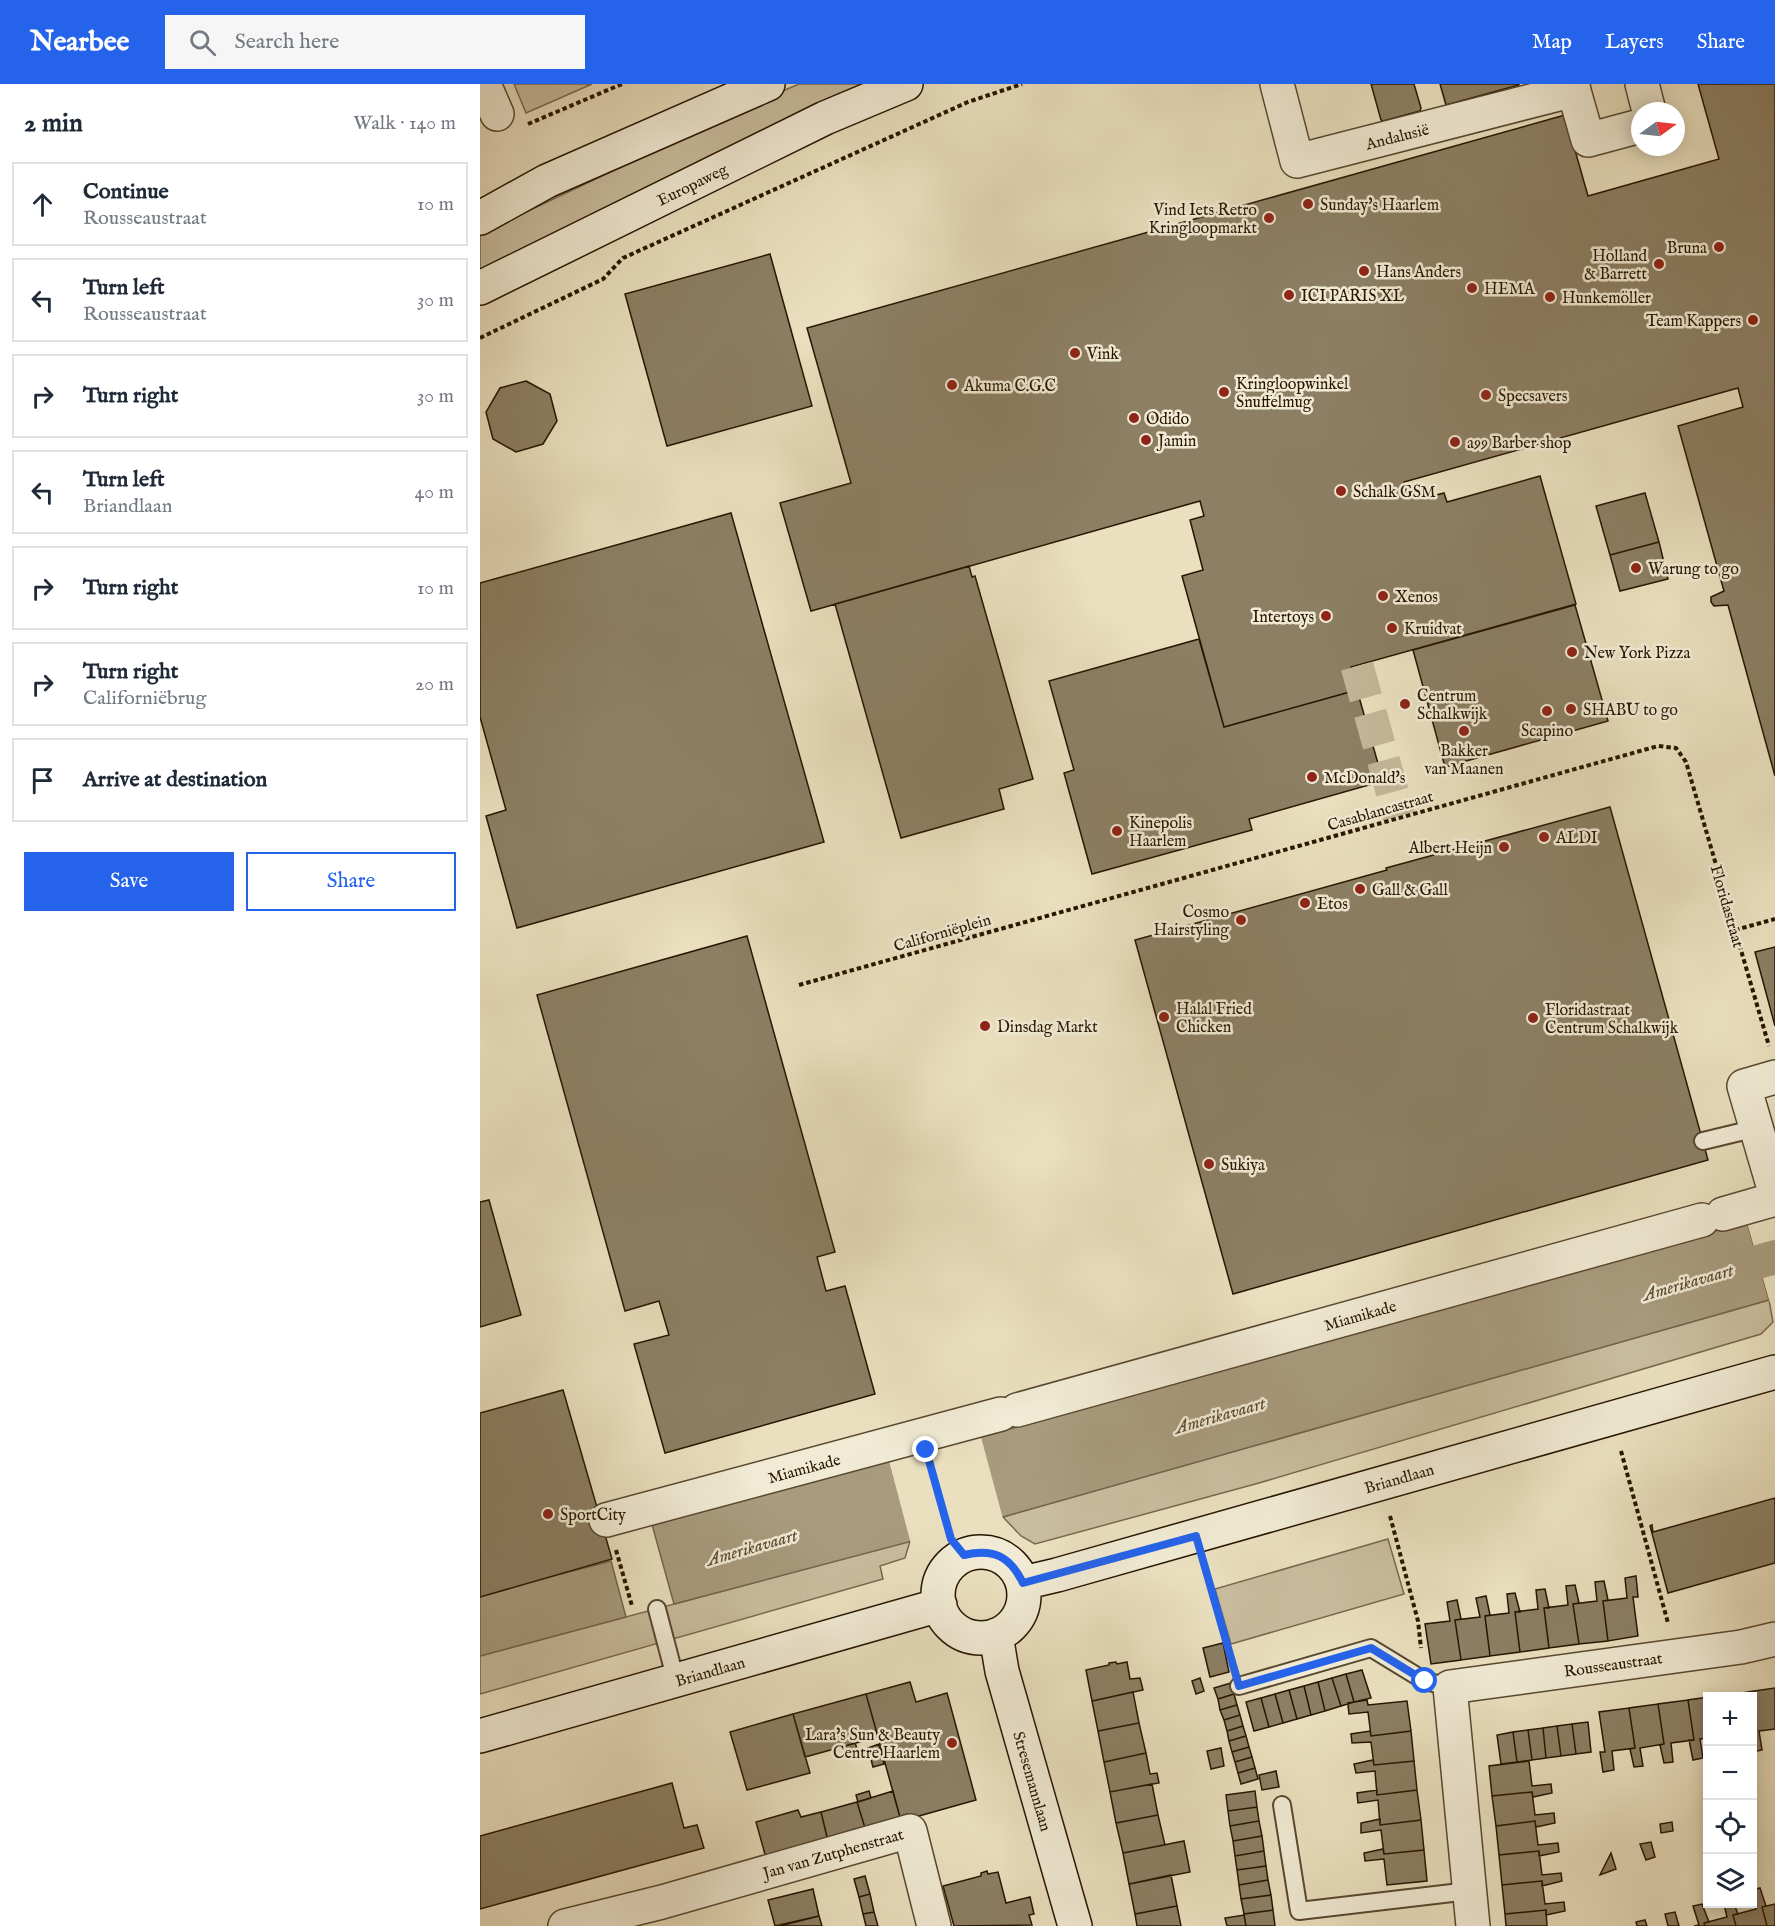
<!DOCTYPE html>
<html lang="en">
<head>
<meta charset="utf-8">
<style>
  body { margin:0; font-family:"IM FELL English",serif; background:#f6f6f7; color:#1f2937 }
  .controls { position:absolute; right:18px; bottom:18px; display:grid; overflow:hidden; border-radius:0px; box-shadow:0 3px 15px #0003 }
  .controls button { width:54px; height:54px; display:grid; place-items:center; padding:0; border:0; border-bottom:2px solid #e0e1e3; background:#fff; color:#1f2937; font:30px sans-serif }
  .compass { position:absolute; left:1151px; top:18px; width:54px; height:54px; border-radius:50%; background:#fff; box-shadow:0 3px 15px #0003; rotate:75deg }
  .stop { position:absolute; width:18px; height:18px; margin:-14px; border:4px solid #2563eb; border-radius:50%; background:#fff }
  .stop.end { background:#2563eb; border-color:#fff; box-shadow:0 2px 6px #0008 }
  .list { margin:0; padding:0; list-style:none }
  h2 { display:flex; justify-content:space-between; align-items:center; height:78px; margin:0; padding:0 24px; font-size:26px }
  h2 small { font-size:20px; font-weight:400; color:#747a83 }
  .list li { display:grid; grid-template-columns:39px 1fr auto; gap:18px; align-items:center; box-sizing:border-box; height:84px; margin:0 12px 12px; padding:0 12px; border:2px solid #e0e1e3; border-radius:0px }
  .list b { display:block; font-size:22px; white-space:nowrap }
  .list p { margin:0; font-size:20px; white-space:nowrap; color:#747a83 }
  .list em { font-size:20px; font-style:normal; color:#747a83 }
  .actions { display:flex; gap:12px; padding:18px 24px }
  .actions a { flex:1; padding:14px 0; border:2px solid #2563eb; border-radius:0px; text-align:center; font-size:21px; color:#2563eb }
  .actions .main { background:#2563eb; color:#fff }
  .icon { flex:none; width:33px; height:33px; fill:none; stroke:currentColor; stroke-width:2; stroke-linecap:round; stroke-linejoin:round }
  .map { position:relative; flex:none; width:1295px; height:1842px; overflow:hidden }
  header { display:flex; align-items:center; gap:36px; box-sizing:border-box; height:84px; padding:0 30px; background:#2563eb; color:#fff }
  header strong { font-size:28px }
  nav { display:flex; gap:33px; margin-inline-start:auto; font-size:21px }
  .search { width:420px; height:54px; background:#f6f6f7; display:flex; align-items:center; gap:15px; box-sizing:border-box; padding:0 21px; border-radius:0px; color:#747a83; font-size:22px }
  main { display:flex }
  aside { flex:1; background:#fff }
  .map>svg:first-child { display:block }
  .green { fill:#c9bd9f; stroke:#786950; stroke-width:1.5 }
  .water { fill:#a89b7e; stroke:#74654c; stroke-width:1.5 }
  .pier { fill:#eae0bf }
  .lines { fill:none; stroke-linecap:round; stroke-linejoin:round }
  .canal { stroke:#a89b7e; stroke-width:34 }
  .building { fill:#8c7f64; stroke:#271501; stroke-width:1.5 }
  .street-tunnel { stroke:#c3b799; stroke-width:33; stroke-dasharray:33 16; stroke-linecap:butt }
  .lane-casing { stroke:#584830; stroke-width:20 }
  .street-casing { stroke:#584830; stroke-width:36 }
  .secondary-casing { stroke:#271501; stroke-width:36 }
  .path { stroke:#271501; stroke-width:4; stroke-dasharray:4.5 3; stroke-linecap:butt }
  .lane { stroke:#f1ebd5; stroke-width:16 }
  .street { stroke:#f1ebd5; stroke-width:33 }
  .secondary { stroke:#f1ebd5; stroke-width:33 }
  .route { stroke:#2563eb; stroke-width:8 }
  .poi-dot { fill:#8f2418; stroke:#f1ebd5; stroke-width:2 }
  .labels { text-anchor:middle; stroke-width:5; stroke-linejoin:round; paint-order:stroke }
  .street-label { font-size:16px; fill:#271501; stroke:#f1ebd5 }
  .poi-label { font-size:16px; fill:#271501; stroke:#f1ebd5; text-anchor:start }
  .water-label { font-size:18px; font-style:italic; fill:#5b4b33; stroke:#f1ebd5 }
</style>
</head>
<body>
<header>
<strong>Nearbee</strong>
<div class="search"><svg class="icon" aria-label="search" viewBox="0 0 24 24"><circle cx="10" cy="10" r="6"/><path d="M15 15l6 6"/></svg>Search here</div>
<nav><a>Map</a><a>Layers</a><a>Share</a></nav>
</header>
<main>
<aside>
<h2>2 min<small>Walk · 140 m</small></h2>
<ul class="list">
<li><svg class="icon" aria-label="ahead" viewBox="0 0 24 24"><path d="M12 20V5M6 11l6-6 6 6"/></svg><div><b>Continue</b><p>Rousseaustraat</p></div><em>10 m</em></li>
<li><svg class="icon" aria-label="left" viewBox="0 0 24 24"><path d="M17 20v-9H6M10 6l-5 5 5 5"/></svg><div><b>Turn left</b><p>Rousseaustraat</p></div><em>30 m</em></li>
<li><svg class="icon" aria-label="right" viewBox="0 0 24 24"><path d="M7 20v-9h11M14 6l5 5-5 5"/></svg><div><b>Turn right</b></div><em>30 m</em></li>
<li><svg class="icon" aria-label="left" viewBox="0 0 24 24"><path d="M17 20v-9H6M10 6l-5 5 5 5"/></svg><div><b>Turn left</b><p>Briandlaan</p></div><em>40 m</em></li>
<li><svg class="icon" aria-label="right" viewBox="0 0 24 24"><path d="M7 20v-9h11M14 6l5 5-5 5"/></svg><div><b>Turn right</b></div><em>10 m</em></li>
<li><svg class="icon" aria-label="right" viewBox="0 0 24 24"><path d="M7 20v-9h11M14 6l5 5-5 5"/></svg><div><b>Turn right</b><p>Californiëbrug</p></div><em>20 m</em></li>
<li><svg class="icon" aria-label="arrive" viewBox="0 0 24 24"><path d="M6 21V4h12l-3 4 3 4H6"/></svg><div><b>Arrive at destination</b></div></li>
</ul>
<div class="actions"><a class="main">Save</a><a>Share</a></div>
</aside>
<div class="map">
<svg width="1295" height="1842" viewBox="0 0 1295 1842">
  <rect width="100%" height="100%" fill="#eae0bf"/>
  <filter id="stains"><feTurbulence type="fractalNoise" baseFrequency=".00333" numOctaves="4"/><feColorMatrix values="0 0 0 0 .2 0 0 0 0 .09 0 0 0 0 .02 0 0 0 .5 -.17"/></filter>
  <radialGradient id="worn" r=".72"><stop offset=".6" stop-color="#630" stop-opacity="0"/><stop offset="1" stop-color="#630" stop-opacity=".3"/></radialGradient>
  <path class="green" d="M34,0h78l-66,29z
    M319,0h80l-399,188v-38l284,-135z
    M1289,1216l4,22 -12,12 -502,149 -224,61 -14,-8 -18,-19z
    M908,1455l16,55 -173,50 -16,-55z
    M430,1457l-5,17 -25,8 3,13 -403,115v-38z"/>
  <path class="water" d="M1267,1138l22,78 -766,217 -329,87 -23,-83 256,-68 74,-16z
    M131,1477l15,56 -146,39v-61z"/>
  <path class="pier" d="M1266,1135l4,2 22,79 -2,3z
    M501,1353l22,82 -92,25 -23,-87z"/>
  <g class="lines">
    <path class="canal" d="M1232,1191l63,-18"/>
  </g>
  <path class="building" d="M891,0h43l7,24 -1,3 -37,10 -2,-1z
    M960,0h79v1l-73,20z
    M1218,0h77v692l-47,-171 -14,1 -3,-4v-5l13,-6 -46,-165 65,-19 -5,-19 -334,94 3,12 13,-4 2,9 22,-6 3,9 93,-26 36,128 -225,63 6,23 -133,37 -42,-151 21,-6 -13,-50 14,-4 -4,-15 -389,110 -31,-108 71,-20 -44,-155 758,-213 23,81 131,-37z
    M290,170l42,152 -145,40 -42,-152z
    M46,297l24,13 7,27 -14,23 -27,8 -23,-13 -7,-27 14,-24z
    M1165,409l14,49 -49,13 -14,-49z
    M251,429l93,329 -307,86 -31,-112 20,-6 -26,-93v-134z
    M1179,458l9,37 -48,12 -10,-36z
    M489,482l3,11 3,-1 58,203 -34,10 5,20 -103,29 -66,-234z
    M1095,521l33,116 -163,46 -32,-117z
    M719,555l25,88 133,-37 26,91 -134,38 3,11 -160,44 -28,-101 10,-3 -25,-89z
    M1130,723l98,353 -475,134 -98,-354 252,-70 -1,-2z
    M267,852l88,316 -18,5 9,34 19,-5 30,108 -210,59 -31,-109 35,-9 -10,-34 -34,10 -88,-316z
    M1295,863v79l-20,-74z
    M9,1116l32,115 -41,12v-125z
    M83,1306l49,169 -132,38v-184z
    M1295,1414v65l-107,30 -18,-67 2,-1 1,7z
    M1156,1492l2,21h-5l5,39 -30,5 -5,-40 24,-3 -2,-20z
    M1124,1497l4,19 -5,1 5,40 -29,3 -6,-40 24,-3 -2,-19z
    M1095,1501l4,18 -6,1 6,40 -30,4 -5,-40 24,-3 -2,-19z
    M1065,1505l4,19h-5l5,40 -29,4 -5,-40 23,-3 -2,-19z
    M1035,1509l5,19h-5l5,40 -30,4 -5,-40 24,-3 -2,-19z
    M1006,1512l4,19 -5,1 5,40 -29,4 -6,-40 25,-3 -4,-19z
    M977,1516l4,19 -6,1 6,40 -30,4 -6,-40 25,-3 -3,-19z
    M743,1559l6,29 -19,5 -7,-29z
    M636,1578l1,2 10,-2 3,17 10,-1 3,12 -51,11 -6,-31 23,-5v-2z
    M882,1586l9,28 -17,4 -8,-28z
    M866,1590l8,28 -13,4 -9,-28z
    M720,1594l4,13 -8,3 -4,-13z
    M852,1594l9,28 -16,5 -7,-29z
    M430,1598l6,20 31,-9 29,107 -75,21 -35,-127z
    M838,1598l7,29 -14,4 -7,-29z
    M751,1599l3,11 -16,5 -4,-11z
    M824,1602l7,29 -14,4 -8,-29z
    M1295,1604v41l-16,2 3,19 -10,2v-56h-4v-4z
    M809,1606l8,29 -14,4 -8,-29z
    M653,1608l6,31 -41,8 -6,-30z
    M1268,1608v4h-29z
    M386,1610l12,43 -73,20 -12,-43z
    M754,1610l3,11 -17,5 -2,-11z
    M795,1610l8,29 -14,4 -8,-29z
    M1228,1613v41l-8,1 3,19 -10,2 -4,-20h5l-6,-40z
    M781,1614l8,29 -15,4 -8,-29z
    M887,1616l1,5 39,-4 4,30 -40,5 -3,-24 -19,2 -1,-9v-2z
    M1208,1616l6,40 -23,3 2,19 -9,1 -4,-18 4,-1 -6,-40z
    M1178,1620l6,40 -24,4 3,18 -9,1 -4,-18 5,-1 -6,-40z
    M757,1621l3,10 -16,5 -4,-10z
    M1149,1624l6,40 -23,3 2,19 -11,2 -3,-20h5l-6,-40z
    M313,1630l17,59 -63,17 -17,-58z
    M760,1631l3,11 -16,5 -3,-11z
    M1108,1638l3,30 -15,2 -4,-30z
    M659,1639l7,30 -42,9 -6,-31z
    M1092,1640l4,30 -15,2 -4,-30z
    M763,1642l3,10 -17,5 -2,-10z
    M1077,1642l4,30 -15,2 -3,-30z
    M1063,1644l3,30 -14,2 -4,-30z
    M1048,1646l4,30 -15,2 -4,-30z
    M890,1647l1,5 40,-5 3,30 -40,4 -3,-23 -19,1 -1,-9z
    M1033,1648l4,30 -16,2 -4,-29z
    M766,1652l3,11 -17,5 -3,-11z
    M375,1659l3,8 -14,4 -2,-8z
    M399,1660l5,20 -11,3 -5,-19z
    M769,1663l3,10 -17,5 -3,-10z
    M741,1664l3,18 -13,3 -4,-18z
    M666,1669l4,21 7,-1 2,10 -49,9 -6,-30z
    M772,1673l3,11 -17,5 -3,-11z
    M893,1676l1,5 40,-4 3,29 -40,5 -2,-24 -19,2 -2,-9z
    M1049,1677l3,25 19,-2 1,9 -19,4 -1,-5 -40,4 -3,-30z
    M775,1684l3,11 -17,5 -3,-11z
    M796,1687l3,16 -17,3 -3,-15z
    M192,1699l12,45 13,-3 7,23 -224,61v-73z
    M672,1700l6,31 -42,8 -6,-31z
    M897,1706v5l40,-5 4,30 -41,5 -2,-25 -20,3 -1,-10z
    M389,1707l2,7 -13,4 -2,-7z
    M413,1707l8,30 -35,10 -9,-29z
    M775,1707l2,16 -29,4 -2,-16z
    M1052,1708l3,23 19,-2 1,10 -19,4 -1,-6 -39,5 -4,-30z
    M377,1718l9,29 -38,10 -7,-29z
    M777,1723l2,14 -29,5 -2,-15z
    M318,1726l3,7 20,-5 7,29 -62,17 -10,-36z
    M678,1731l7,30 -42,8 -7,-30z
    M900,1735v6l41,-5 3,30 -40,4 -3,-24 -20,3v-10z
    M779,1737l3,15 -29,5 -3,-15z
    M1055,1737l3,24 20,-2 1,9 -20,4v-5l-40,4 -3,-29z
    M1192,1738l1,9 -12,2 -1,-9z
    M782,1752l2,15 -29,5 -2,-15z
    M704,1757l6,31 -61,12 -6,-31z
    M1171,1758l4,15 -9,3 -6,-16z
    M903,1765l1,5 40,-4 3,31 -40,4 -3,-26 -19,2 -1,-8z
    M784,1767l2,15 -29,4 -2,-14z
    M1059,1767l3,24 19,-2 1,8 -20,5v-5l-40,4 -3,-30z
    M1131,1769l5,16 -16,6z
    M786,1782l2,14 -29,5 -2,-15z
    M507,1787l1,3 10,-2 8,31 24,-6 4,17 -5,1 3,10 -78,1 -11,-40 38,-10v-3z
    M691,1791l6,31 -42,8 -6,-30z
    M385,1792l5,18 -11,3 -5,-18z
    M788,1796l3,15 -30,4 -2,-14z
    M1062,1797l3,23 19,-2 1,9 -19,4v-5l-41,4 -3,-29z
    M1280,1804l6,18 -4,1 5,19h-31l-3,-11 23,-6 -4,-19z
    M333,1805l6,27 -44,10 -7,-26z
    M390,1810l4,18 -11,2 -4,-17z
    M791,1811l2,15 -29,4 -3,-15z
    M1222,1820l7,18 -5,1 1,3h-11l5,-1 -6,-19z
    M1244,1820h10l4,10 -5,1 3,11h-31l-1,-3 23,-6z
    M1295,1820v22h-8l-5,-19z
    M697,1822l4,20h-44l-2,-12z
    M793,1826l2,16h-29l-2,-12z
    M1066,1826l1,16h-41l-1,-12z
    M394,1828l4,14h-12l-3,-12z
    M1195,1828l4,14h-11l-3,-12z
    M764,1831l2,11h-19l-2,-8z
    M339,1832l3,10h-42z
    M1165,1836l2,6h-10l-1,-4z"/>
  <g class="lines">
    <path class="street-tunnel" d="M877,582l42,150"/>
    <defs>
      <path id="lane" d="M1223,1057l54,-13
        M177,1525l19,72
        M759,1602l132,-38 54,33 25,6
        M802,1721l17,106 170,-20"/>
      <path id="street" d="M4,0l13,30
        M797,0l20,77 277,-71
        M1092,0l16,56 52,-14
        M1162,0l7,27
        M1295,993l-31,9 31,106
        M1243,1130l52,-15
        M537,1326l685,-190
        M126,1436l395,-106
        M85,1842l97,-24 248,-71 24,95
        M993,1842l-23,-239 291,-40 34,-8"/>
      <path id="secondary" d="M0,134l67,-37 221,-97
        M0,204l345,-170 81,-34
        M458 1511a43 43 0 1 1 86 0a43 43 0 1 1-86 0Z
        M543,1499l34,-8 718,-203
        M516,1551l6,36 73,255
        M0,1652l460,-131"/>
    </defs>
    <use href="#lane" class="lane-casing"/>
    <use href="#street" class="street-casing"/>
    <use href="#secondary" class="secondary-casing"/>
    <path class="path" d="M48,40l94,-40
      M0,254l123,-59 20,-21 345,-156 54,-18
      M1255,846l40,-11
      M319,901l859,-239 18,2 10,14 83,284
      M1141,1367l47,172
      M450,1382l21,73 13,16
      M910,1432l28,105 3,27
      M136,1466l16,56
      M725,1484l27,94"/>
    <use href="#lane" class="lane"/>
    <use href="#street" class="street"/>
    <use href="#secondary" class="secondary"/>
  </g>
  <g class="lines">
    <path class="route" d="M446,1366l25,89 13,16c29,-7 46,1 59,28l173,-47 43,150 132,-38 54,33"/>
  </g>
  <g class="poi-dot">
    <circle cx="828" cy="120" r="6"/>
    <circle cx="789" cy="134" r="6"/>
    <circle cx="1239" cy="163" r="6"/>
    <circle cx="1179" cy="180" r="6"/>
    <circle cx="884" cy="187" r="6"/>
    <circle cx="992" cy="204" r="6"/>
    <circle cx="809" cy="211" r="6"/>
    <circle cx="1070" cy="213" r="6"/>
    <circle cx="1273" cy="236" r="6"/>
    <circle cx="595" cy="269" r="6"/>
    <circle cx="472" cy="301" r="6"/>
    <circle cx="744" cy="308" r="6"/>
    <circle cx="1006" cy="311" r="6"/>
    <circle cx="654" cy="334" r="6"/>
    <circle cx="666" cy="356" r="6"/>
    <circle cx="975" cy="358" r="6"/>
    <circle cx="861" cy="407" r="6"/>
    <circle cx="1156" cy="484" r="6"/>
    <circle cx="903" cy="512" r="6"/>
    <circle cx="846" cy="532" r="6"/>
    <circle cx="912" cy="544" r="6"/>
    <circle cx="1092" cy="568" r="6"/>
    <circle cx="925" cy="620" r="6"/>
    <circle cx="1091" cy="625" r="6"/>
    <circle cx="1067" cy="627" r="6"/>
    <circle cx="984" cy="647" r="6"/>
    <circle cx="832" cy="693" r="6"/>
    <circle cx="637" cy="747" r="6"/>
    <circle cx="1064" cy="753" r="6"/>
    <circle cx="1024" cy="763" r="6"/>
    <circle cx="880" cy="805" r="6"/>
    <circle cx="825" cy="819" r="6"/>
    <circle cx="761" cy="836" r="6"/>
    <circle cx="684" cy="933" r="6"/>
    <circle cx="1053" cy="934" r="6"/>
    <circle cx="505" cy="942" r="6"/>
    <circle cx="729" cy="1080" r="6"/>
    <circle cx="68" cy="1430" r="6"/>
    <circle cx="472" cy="1659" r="6"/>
  </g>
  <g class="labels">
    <g class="street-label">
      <text transform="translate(917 52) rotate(-14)" y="6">Andalusië</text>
      <text transform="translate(212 100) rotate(-26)" y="6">Europaweg</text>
      <text transform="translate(900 726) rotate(-16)" y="6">Casablancastraat</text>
      <text transform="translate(1248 822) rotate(74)" y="6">Floridastraat</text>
      <text transform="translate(462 848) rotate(-16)" y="6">Californiëplein</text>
      <text transform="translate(880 1231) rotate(-16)" y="6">Miamikade</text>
      <text transform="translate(324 1384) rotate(-15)" y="6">Miamikade</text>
      <text transform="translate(919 1394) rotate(-16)" y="6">Briandlaan</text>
      <text transform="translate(1133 1580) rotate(-8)" y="6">Rousseaustraat</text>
      <text transform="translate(230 1587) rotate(-16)" y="6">Briandlaan</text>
      <text transform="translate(553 1697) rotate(74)" y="6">Stresemannlaan</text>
      <text transform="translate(353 1769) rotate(-16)" y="6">Jan van Zutphenstraat</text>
    </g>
    <g class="poi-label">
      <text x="840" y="126">Sunday's Haarlem</text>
      <text x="777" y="131" text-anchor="end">Vind Iets Retro<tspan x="777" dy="18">Kringloopmarkt</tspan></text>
      <text x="1227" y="169" text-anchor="end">Bruna</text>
      <text x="1167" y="177" text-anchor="end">Holland<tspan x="1167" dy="18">&amp; Barrett</tspan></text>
      <text x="896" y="193">Hans Anders</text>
      <text x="1004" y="210">HEMA</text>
      <text x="821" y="217">ICI PARIS XL</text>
      <text x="1082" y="219">Hunkemöller</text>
      <text x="1261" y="242" text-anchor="end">Team Kappers</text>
      <text x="607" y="275">Vink</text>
      <text x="756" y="305">Kringloopwinkel<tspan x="756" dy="18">Snuffelmug</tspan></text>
      <text x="484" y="307">Akuma C.G.C</text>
      <text x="1018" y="317">Specsavers</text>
      <text x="666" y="340">Odido</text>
      <text x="678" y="362">Jamin</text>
      <text x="987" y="364">a99 Barber shop</text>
      <text x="873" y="413">Schalk GSM</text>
      <text x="1168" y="490">Warung to go</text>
      <text x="915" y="518">Xenos</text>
      <text x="834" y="538" text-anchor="end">Intertoys</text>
      <text x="924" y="550">Kruidvat</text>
      <text x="1104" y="574">New York Pizza</text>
      <text x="937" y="617">Centrum<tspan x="937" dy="18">Schalkwijk</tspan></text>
      <text x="1103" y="631">SHABU to go</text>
      <text x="1067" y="652" text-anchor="middle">Scapino</text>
      <text x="984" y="672" text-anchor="middle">Bakker<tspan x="984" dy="18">van Maanen</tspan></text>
      <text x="844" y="699">McDonald's</text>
      <text x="649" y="744">Kinepolis<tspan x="649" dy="18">Haarlem</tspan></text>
      <text x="1076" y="759">ALDI</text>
      <text x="1012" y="769" text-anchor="end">Albert Heijn</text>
      <text x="892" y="811">Gall &amp; Gall</text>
      <text x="837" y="825">Etos</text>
      <text x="749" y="833" text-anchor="end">Cosmo<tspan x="749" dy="18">Hairstyling</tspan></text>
      <text x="696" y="930">Halal Fried<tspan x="696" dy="18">Chicken</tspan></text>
      <text x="1065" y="931">Floridastraat<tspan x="1065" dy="18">Centrum Schalkwijk</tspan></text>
      <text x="517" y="948">Dinsdag Markt</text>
      <text x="741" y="1086">Sukiya</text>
      <text x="80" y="1436">SportCity</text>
      <text x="460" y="1656" text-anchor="end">Lara's Sun &amp; Beauty<tspan x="460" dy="18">Centre Haarlem</tspan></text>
    </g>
    <g class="water-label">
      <text transform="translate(1208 1198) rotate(-16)" y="6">Amerikavaart</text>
      <text transform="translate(740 1331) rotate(-16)" y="6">Amerikavaart</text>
      <text transform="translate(272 1463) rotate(-16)" y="6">Amerikavaart</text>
    </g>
  </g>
  <rect width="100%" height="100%" filter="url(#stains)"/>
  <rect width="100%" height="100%" fill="url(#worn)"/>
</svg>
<div class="controls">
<button>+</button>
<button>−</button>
<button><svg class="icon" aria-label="locate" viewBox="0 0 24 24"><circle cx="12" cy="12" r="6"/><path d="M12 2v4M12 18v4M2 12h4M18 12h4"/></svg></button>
<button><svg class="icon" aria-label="layers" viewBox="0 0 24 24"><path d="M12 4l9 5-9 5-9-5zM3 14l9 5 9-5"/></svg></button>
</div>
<svg class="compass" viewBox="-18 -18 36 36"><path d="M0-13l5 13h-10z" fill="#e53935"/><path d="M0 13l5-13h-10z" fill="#747a83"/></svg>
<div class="stop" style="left:945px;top:1597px"></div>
<div class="stop end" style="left:446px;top:1366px"></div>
</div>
</main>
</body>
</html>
